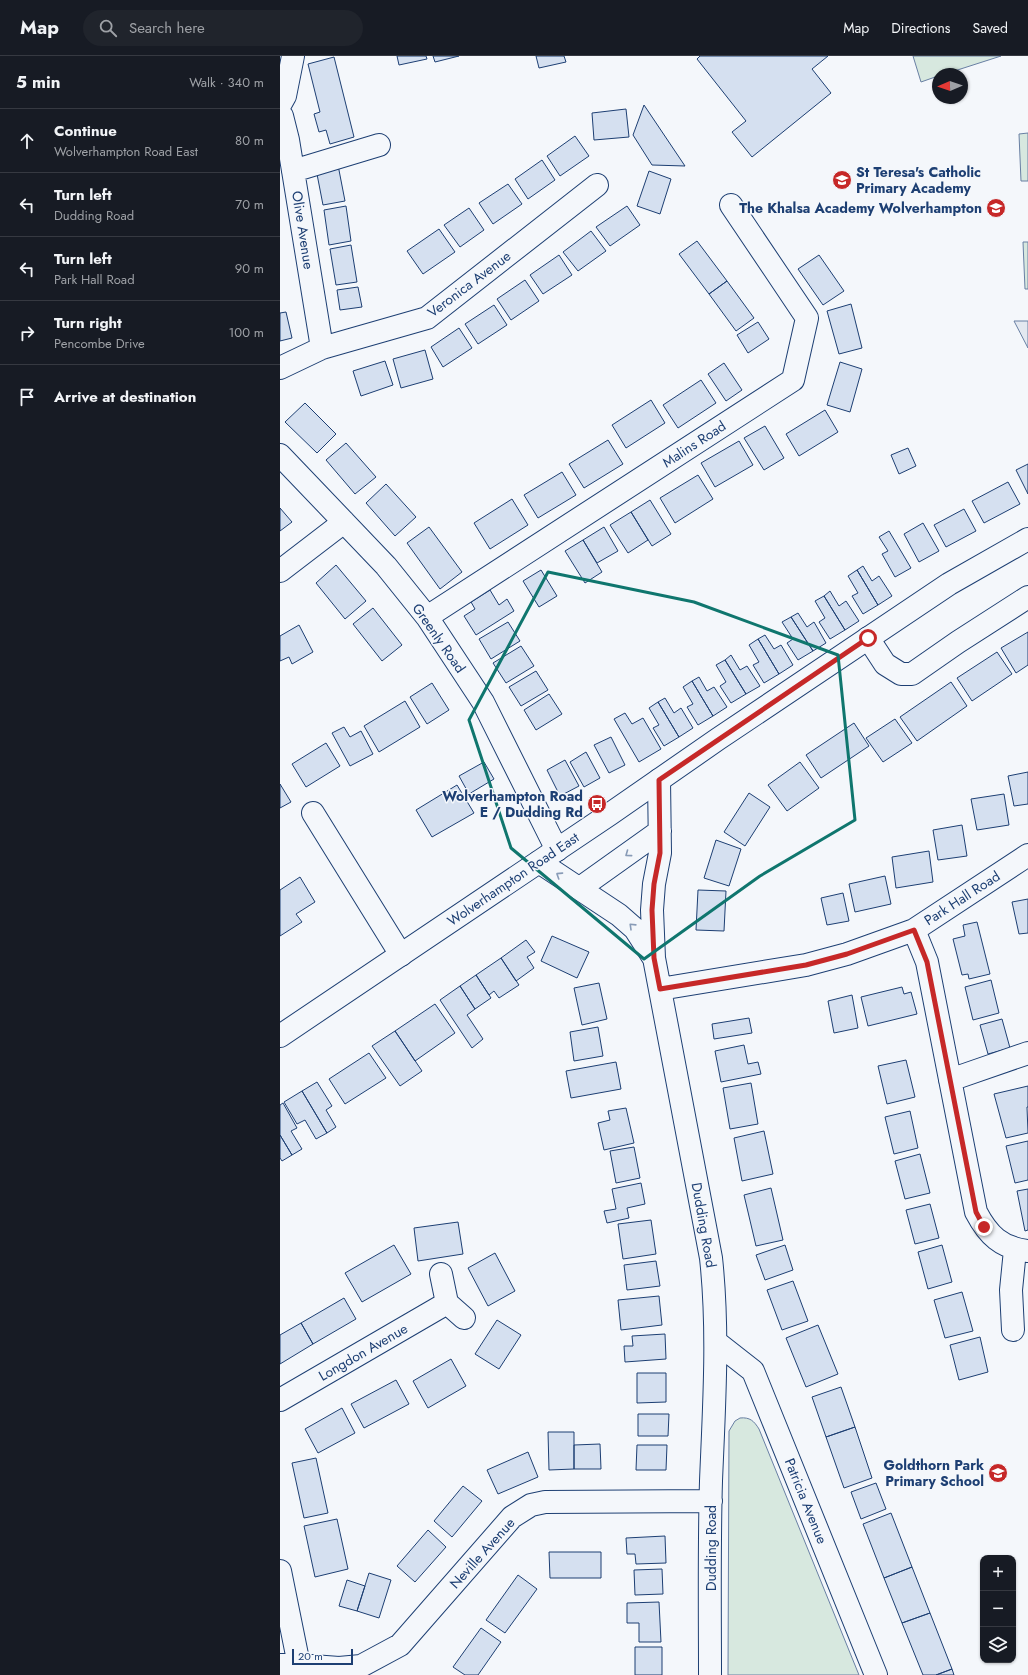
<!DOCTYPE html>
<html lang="en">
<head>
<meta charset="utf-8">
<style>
  body { margin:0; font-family:Jost,sans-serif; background:#20242c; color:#f1f3f6 }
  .controls { position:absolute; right:12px; bottom:12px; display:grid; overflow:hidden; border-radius:8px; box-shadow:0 1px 3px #0004 }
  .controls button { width:36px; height:36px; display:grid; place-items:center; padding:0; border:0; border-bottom:1px solid #363941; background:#171b24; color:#f1f3f6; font:20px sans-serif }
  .compass { position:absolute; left:652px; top:12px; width:36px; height:36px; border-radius:50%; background:#171b24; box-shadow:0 1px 3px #0004; rotate:268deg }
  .scale { position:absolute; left:12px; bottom:10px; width:61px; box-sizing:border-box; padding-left:4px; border:2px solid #1d3f73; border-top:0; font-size:11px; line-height:14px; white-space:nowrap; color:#1d3f73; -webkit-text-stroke:3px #f4f7fb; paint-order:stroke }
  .stop { position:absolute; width:12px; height:12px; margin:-9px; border:3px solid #c62828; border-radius:50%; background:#fff }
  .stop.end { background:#c62828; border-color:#fff; box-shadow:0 1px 4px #0008 }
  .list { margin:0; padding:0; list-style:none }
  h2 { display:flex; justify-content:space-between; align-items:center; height:52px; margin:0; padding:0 16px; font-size:17px }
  h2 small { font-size:13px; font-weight:400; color:#9ea1a6 }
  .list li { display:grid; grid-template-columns:26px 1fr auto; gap:12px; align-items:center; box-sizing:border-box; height:64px; padding:0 16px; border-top:1px solid #363941 }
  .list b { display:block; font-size:15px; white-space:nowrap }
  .list p { margin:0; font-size:13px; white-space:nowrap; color:#9ea1a6 }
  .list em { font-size:13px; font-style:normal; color:#9ea1a6 }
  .icon { flex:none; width:22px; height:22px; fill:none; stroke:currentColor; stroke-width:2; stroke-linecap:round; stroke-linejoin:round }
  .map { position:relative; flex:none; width:748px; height:1619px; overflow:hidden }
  header { display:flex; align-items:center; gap:24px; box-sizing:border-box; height:56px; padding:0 20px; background:#171b24; border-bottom:1px solid #363941 }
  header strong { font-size:19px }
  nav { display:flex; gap:22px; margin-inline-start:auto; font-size:14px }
  .search { width:280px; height:36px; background:#20242c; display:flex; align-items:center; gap:10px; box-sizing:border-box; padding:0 14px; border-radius:22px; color:#9ea1a6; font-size:15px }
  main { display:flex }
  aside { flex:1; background:#171b24 }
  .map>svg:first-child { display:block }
  .green { fill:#d7e8df; stroke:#687fa3 }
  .parking { fill:#e3e8f0; stroke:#687fa3 }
  .building { fill:#d5e0f0; stroke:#1d3f73 }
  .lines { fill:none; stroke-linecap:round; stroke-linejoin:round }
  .minor-casing { stroke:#1d3f73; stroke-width:24 }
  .major-casing { stroke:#1d3f73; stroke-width:24 }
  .minor { stroke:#f4f7fb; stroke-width:22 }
  .major { stroke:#f4f7fb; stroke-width:22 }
  .oneway { stroke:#889bb7 }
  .route { stroke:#c62828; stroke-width:5 }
  .marked { fill:none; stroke:#0f766e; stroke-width:3; stroke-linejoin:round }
  .labels { text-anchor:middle; stroke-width:3; stroke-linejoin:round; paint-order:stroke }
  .poi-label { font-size:14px; font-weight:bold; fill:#1d3f73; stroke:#f4f7fb; text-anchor:end }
  .street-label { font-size:14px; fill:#1d3f73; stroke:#f4f7fb }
</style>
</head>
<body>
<header>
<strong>Map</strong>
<div class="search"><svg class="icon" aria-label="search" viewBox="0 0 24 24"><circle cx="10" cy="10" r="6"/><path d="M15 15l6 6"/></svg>Search here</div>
<nav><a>Map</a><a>Directions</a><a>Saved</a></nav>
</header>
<main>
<aside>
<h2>5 min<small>Walk · 340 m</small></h2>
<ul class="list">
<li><svg class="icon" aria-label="ahead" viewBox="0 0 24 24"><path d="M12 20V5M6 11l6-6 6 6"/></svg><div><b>Continue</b><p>Wolverhampton Road East</p></div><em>80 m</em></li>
<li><svg class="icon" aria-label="left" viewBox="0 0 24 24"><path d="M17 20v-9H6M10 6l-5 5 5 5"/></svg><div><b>Turn left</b><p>Dudding Road</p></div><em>70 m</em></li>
<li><svg class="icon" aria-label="left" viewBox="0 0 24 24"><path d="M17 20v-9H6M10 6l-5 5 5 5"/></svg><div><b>Turn left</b><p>Park Hall Road</p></div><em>90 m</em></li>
<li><svg class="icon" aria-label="right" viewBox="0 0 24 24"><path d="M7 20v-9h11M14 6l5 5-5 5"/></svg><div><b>Turn right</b><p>Pencombe Drive</p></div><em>100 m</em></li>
<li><svg class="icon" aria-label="arrive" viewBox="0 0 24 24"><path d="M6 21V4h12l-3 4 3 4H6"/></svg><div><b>Arrive at destination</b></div></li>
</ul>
</aside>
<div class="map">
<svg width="748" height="1619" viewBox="0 0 748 1619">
  <rect width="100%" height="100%" fill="#f4f7fb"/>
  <path class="green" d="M633,0h88l-56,18h-7v2l-17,6z
    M748,77v48h-7l-2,-47z
    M743,186h5v47h-3z
    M460,1362c10,-1 14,3 19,11l100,246h-131l1,-244 6,-10z"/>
  <path class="parking" d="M734,265h14v27z"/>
  <path class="building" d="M117,0h29l1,3 -28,6z
    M153,0h26l-24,6z
    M256,0h28l2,6 -27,6z
    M420,0h128l-16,13 19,24 -79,64 -20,-25 14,-11 -49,-62z
    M54,1l20,80 -24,7 -4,-14 -7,2 -5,-18 6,-2 -12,-48z
    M364,49l41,61 -33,-1 -19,-30z
    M346,53l3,28 -35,3 -2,-27z
    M295,80l14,20 -29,20 -13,-20z
    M262,104l13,20 -27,19 -13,-20z
    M58,109l7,36 -22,4 -7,-36z
    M369,115l22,8 -11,35 -23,-8z
    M228,128l14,20 -29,20 -14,-21z
    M66,150l5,35 -22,4 -5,-35z
    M347,150l13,19 -30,21 -14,-19z
    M189,152l15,22 -24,17 -16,-22z
    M159,173l16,23 -32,22 -16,-23z
    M311,175l15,20 -28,20 -15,-19z
    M417,185l30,40 -18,13 -30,-40z
    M71,189l6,37 -21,3 -6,-36z
    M279,199l13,20 -29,19 -13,-19z
    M539,199l25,36 -21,14 -25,-36z
    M245,224l14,21 -28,19 -14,-21z
    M447,225l27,37 -18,13 -27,-37z
    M78,231l4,20 -22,3 -3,-20z
    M571,248l11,44 -23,6 -12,-43z
    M214,249l13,20 -29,19 -13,-20z
    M6,256l6,26 -12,3v-28z
    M478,266l11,17 -21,14 -11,-18z
    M179,272l13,20 -29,19 -12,-20z
    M145,294l8,29 -32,9 -8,-29z
    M105,305l8,24 -32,11 -8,-25z
    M560,306l22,7 -12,43 -23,-7z
    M444,307l18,27 -16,11 -18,-27z
    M421,324l15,23 -38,25 -15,-23z
    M371,344l14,23 -39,25 -14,-23z
    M25,347l31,31 -19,19 -32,-31z
    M545,354l13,22 -39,24 -13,-22z
    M485,370l19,32 -20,12 -20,-32z
    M328,384l15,24 -39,24 -15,-24z
    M459,385l14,24 -38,22 -14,-24z
    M66,387l30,34 -21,17 -29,-34z
    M628,392l8,18 -17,8 -8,-19z
    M748,408v30l-12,-24z
    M282,416l14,23 -38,23 -14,-23z
    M418,419l15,24 -38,24 -15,-25z
    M728,426l12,22 -36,19 -12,-22z
    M106,428l30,33 -21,19 -29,-33z
    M232,443l16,26 -38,24 -16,-26z
    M370,444l21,34 -19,12 -21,-34z
    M0,452l12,14 -12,9z
    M684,453l12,22 -30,16 -12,-22z
    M351,456l17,28 -20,13 -18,-28z
    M643,467l16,28 -20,11 -15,-28z
    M149,471l33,45 -22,17 -33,-46z
    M324,471l14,24 -21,12 -14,-23z
    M609,475l22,37 -16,9 -13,-23 6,-3 -9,-14z
    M303,484l19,32 -17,11 -20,-32z
    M56,509l30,36 -21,18 -29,-36z
    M583,510l9,15 7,-5 13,20 -14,9 -21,-35z
    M261,514l16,26 -18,11 -16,-26z
    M577,514l21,35 -15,9 -11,-18 6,-3 -10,-17z
    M210,534l9,15 8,-6 7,12 -38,24 -12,-19 11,-7 -4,-7z
    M550,535l9,15 7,-5 13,20 -14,9 -21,-34z
    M544,540l21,34 -15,9 -11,-17 6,-4 -10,-17z
    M93,552l29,37 -20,16 -29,-37z
    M518,557l9,14 7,-5 12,21 -13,8 -22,-34z
    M511,561l22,34 -15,9 -11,-17 6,-4 -11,-17z
    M228,566l12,19 -29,18 -12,-20z
    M19,569l14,27 -21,12 -3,-7 -9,4v-25z
    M748,576v33l-12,8 -15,-25z
    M485,579l9,14 7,-4 12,20 -14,9 -21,-35z
    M478,583l21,35 -15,9 -11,-18 6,-3 -10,-17z
    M241,590l13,20 -28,17 -13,-20z
    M717,596l15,22 -40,27 -15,-23z
    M451,599l9,15 7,-4 13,20 -14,8 -21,-34z
    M445,604l21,34 -15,9 -11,-17 6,-4 -10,-17z
    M256,615l12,19 -27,16 -12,-19z
    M419,621l8,14 7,-4 13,20 -14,9 -21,-35z
    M412,625l21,35 -15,9 -11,-18 6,-3 -10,-17z
    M671,626l16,24 -50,35 -17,-24z
    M152,627l17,27 -22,14 -17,-27z
    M269,638l13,20 -26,16 -12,-20z
    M385,642l9,15 7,-5 12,20 -14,9 -21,-35z
    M125,645l15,26 -41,25 -15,-26z
    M378,646l21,35 -15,9 -11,-18 6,-3 -10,-17z
    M345,657l7,11 11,-6 18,31 -22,13 -25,-43z
    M615,663l17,24 -29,19 -17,-24z
    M574,667l15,23 -48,32 -15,-23z
    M64,671l6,10 11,-6 12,23 -23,12 -18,-33z
    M331,681l14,28 -16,8 -15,-28z
    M46,687l14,23 -34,21 -14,-23z
    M306,696l14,26 -16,9 -14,-25z
    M285,704l14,26 -19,10 -13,-26z
    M204,706l10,17 -25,15 -10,-18z
    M520,706l19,26 -32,23 -19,-26z
    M748,716v32l-14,2 -6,-30z
    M0,728l11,18 -11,6z
    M177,729l17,28 -42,24 -16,-27z
    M469,737l21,14 -25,39 -21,-14z
    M724,738l5,31 -32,5 -6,-31z
    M682,769l5,31 -29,4 -5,-30z
    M436,784l25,9 -12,37 -25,-8z
    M649,795l4,31 -37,6 -4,-31z
    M605,820l6,28 -36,8 -6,-28z
    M20,821l15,25 -19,12 6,8 -22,14v-46z
    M418,834l28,1 -2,40 -28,-1z
    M563,837l6,28 -22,4 -6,-27z
    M748,843v34l-9,1 -7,-32z
    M697,866l13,52 -21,5 -1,-5 -6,1 -9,-36 12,-3 -2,-11z
    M272,880l37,16 -12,26 -36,-17z
    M246,884l9,12 -8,5 7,11 -18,13 -15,-23z
    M221,902l18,27 -20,13 -5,-7 -5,4 -13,-20z
    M196,919l15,23 -16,11 -15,-23z
    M711,924l8,33 -26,7 -8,-33z
    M319,927l8,36 -25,6 -8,-37z
    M180,930l15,23 -8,6 16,24 -11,9 -32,-48z
    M622,931l2,7 7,-2 6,22 -49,12 -7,-29z
    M572,939l6,33 -24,5 -6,-32z
    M155,948l20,29 -40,28 -20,-30z
    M469,962l3,15 -38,6 -2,-15z
    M722,963l8,29 -22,6 -8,-29z
    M318,971l5,29 -29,5 -4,-29z
    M115,975l27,40 -22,15 -28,-40z
    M464,989l4,19 10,-2 3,12 -40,8 -6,-31z
    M89,997l17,25 -41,26 -16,-25z
    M626,1004l9,37 -28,7 -9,-38z
    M336,1006l5,27 -50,9 -5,-27z
    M37,1026l15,24 -6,4 10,17 -9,6 -25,-42z
    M471,1027l7,41 -28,5 -7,-41z
    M748,1030v21h-1l1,26 -22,5 -12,-44z
    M22,1035l25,42 -11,6 -11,-19 -8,4 -13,-22z
    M3,1047l14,25 -6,3 11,18 -10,6 -12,-20v-30z
    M346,1052l8,35 -30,7 -6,-27 12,-3 -2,-9z
    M630,1055l8,37 -24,6 -9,-37z
    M484,1075l9,43 -31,7 -8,-43z
    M0,1079l12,20 -10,6 -2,-3z
    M748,1085v39l-13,3 -9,-37z
    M354,1091l6,31 -24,5 -6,-32z
    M640,1098l10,39 -25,6 -10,-38z
    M361,1127l4,21 -18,4 2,10 -22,5 -3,-12 12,-2 -4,-20z
    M491,1132l12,52 -27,6 -12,-51z
    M748,1133v41l-3,1 -8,-40z
    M650,1148l9,34 -24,6 -9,-34z
    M371,1164l5,34 -33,5 -5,-35z
    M178,1166l5,32 -45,7 -4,-33z
    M114,1189l17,29 -49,28 -17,-29z
    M505,1189l8,25 -28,10 -9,-25z
    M662,1189l10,37 -24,7 -10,-37z
    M215,1197l20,38 -27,15 -20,-38z
    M376,1205l4,25 -33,4 -3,-25z
    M513,1225l15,40 -26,9 -15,-40z
    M682,1236l11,39 -28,7 -11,-38z
    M379,1240l3,29 -41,5 -3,-30z
    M64,1242l12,21 -43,25 -12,-21z
    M217,1264l24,15 -22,34 -24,-15z
    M21,1267l12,21 -33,20v-29z
    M538,1269l20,49 -32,13 -20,-49z
    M385,1278l1,25 -41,3 -1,-16h9l-1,-10z
    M700,1281l8,35 -29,8 -9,-35z
    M171,1303l15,27 -38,22 -15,-27z
    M357,1317h29v29l-29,1z
    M116,1324l13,24 -45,24 -13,-24z
    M561,1331l14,40 -29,10 -14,-40z
    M62,1352l13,25 -37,20 -13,-24z
    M358,1358h31l-1,22h-30z
    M575,1371l17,51 -28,10 -18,-51z
    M268,1376h26v37l-25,1z
    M320,1388l1,25h-27v-24z
    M357,1389h30l-1,25h-30z
    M248,1396l10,25 -40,17 -11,-24z
    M36,1402l12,55 -24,5 -12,-55z
    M596,1427l10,26 -25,10 -10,-27z
    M183,1430l19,15 -30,36 -18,-16z
    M611,1457l21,54 -28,11 -21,-54z
    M57,1463l11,50 -33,8 -11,-51z
    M148,1474l18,17 -31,35 -18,-16z
    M385,1480l1,27 -30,1 -1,-10h-8l-1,-16z
    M269,1496h52v26h-51z
    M632,1511l18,46 -28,10 -18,-45z
    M382,1513l1,25 -28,1 -1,-25z
    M89,1517l22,7 -12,38 -22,-7z
    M238,1519l19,14 -32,44 -19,-13z
    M67,1524l18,6 -8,25 -18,-5z
    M379,1546l2,40h-22v-19h-12v-20z
    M650,1557l22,56 -16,6h-13l-21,-52z
    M201,1572l20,14 -23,33h-13l-12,-8z
    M355,1591h27v28h-27z
    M672,1613l2,6h-18z"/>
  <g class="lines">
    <defs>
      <path id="minor" d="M0,49l5,-9 8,-40
        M0,58l2,2 6,24 34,208
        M13,115l86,-26
        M0,312l42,-20 105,-30 170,-133
        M0,399l106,111 41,51 56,85 74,148
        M0,515l64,-49
        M147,561l366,-237 14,-62 -76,-113
        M588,582l17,26 16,10h11l46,-32 70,-45
        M379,724l1,73 -6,31 -2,26 2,48 57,300c8,74 3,149 0,223 -2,65 -1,129 -1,194
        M33,757l88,142
        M259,806l80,53 16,14 18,28
        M300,832l80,-57
        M634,874l13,32 49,250c12,23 25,36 52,39
        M380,933l146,-24 41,-11 67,-24 114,-75
        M670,1024l78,-27
        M161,1218l6,29 17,15
        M733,1274l-2,-40 4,-40
        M436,1286l37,29 123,304
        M0,1344l167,-97
        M0,1515l19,94
        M0,1609h19l40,3 22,-2 39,-21 112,-128 19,-12 14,-3 166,-1"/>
      <path id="major" d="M0,980l330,-222 108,-75 231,-155 79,-45"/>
    </defs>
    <use href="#minor" class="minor-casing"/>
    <use href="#major" class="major-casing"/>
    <use href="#minor" class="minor"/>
    <use href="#major" class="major"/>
  </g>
  <defs><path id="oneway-chevron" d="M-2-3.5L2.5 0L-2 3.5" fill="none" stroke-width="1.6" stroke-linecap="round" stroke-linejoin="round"/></defs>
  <g class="oneway">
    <use href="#oneway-chevron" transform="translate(348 798) rotate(144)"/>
    <use href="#oneway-chevron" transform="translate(279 819) rotate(-147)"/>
    <use href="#oneway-chevron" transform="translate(352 870) rotate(-136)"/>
  </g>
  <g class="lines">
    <path class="route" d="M588,582l-209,142 1,73 -6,31 -2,26 2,48 6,31 146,-24 41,-11 67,-24 13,32 49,250 8,15"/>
  </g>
  <path class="marked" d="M268,516l146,30 144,53 17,165 -95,56 -116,83 -133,-111 -42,-128z"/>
  <defs>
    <symbol id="school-disc" viewBox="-11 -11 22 22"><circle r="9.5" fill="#c62828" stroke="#f4f7fb"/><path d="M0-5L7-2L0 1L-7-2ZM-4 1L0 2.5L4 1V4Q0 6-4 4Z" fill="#fff"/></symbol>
    <symbol id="bus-disc" viewBox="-11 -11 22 22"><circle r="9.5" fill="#c62828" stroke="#f4f7fb"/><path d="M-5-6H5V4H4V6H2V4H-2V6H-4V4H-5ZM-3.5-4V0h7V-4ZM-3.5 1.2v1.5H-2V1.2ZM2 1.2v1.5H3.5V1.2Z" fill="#fff"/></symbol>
  </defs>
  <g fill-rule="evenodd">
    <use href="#school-disc" x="551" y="113" width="22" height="22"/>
    <use href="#school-disc" x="705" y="141" width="22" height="22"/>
    <use href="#bus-disc" x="306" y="737" width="22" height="22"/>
    <use href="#school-disc" x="707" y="1406" width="22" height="22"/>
  </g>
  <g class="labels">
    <g class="poi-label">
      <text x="576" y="121" text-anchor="start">St Teresa's Catholic<tspan x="576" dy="16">Primary Academy</tspan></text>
      <text x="702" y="157">The Khalsa Academy Wolverhampton</text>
      <text x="303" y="745">Wolverhampton Road<tspan x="303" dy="16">E / Dudding Rd</tspan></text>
      <text x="704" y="1414">Goldthorn Park<tspan x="704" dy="16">Primary School</tspan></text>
    </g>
    <g class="street-label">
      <text transform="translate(23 174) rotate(81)" y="5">Olive Avenue</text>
      <text transform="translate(189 228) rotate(-37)" y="5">Veronica Avenue</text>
      <text transform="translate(414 388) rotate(-33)" y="5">Malins Road</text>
      <text transform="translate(159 582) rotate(55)" y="5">Greenly Road</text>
      <text transform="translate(233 823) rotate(-34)" y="5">Wolverhampton Road East</text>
      <text transform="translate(682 842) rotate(-33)" y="5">Park Hall Road</text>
      <text transform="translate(424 1169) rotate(80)" y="5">Dudding Road</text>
      <text transform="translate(83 1296) rotate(-30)" y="5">Longdon Avenue</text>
      <text transform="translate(526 1445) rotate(68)" y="5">Patricia Avenue</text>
      <text transform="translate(431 1492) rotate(-90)" y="5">Dudding Road</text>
      <text transform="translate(202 1497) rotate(-48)" y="5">Neville Avenue</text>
    </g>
  </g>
</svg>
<div class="controls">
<button>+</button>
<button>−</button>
<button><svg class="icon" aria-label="layers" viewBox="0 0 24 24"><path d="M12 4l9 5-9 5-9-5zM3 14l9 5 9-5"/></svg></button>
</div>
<svg class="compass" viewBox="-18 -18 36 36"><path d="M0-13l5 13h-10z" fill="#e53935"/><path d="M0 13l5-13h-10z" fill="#9ea1a6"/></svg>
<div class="scale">20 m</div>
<div class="stop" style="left:588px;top:582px"></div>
<div class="stop end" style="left:704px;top:1171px"></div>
</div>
</main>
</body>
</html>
